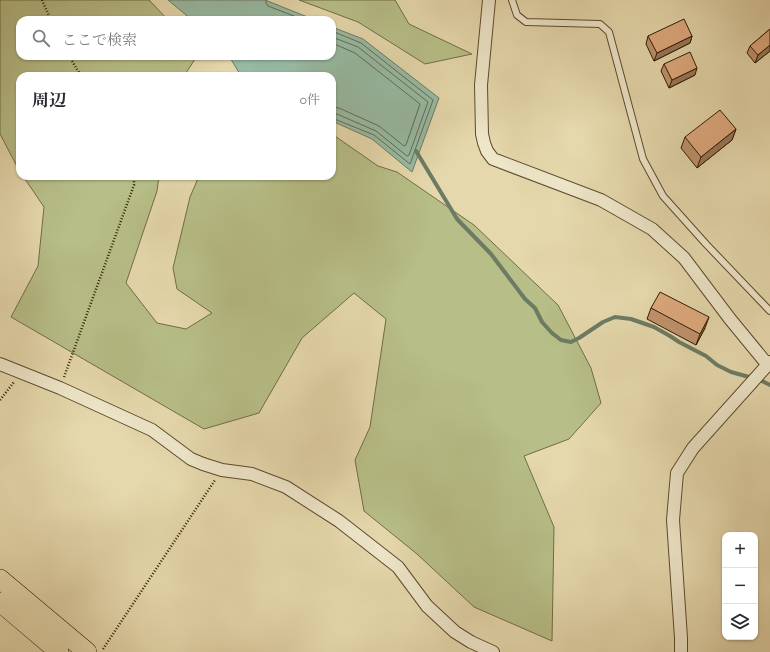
<!DOCTYPE html>
<html lang="ja">
<head>
<meta charset="utf-8">
<style>
  body { margin:0; font-family:"IM FELL Great Primer","Noto Serif JP",serif; background:#f7f7f7; color:#2b2b33 }
  .controls { position:absolute; right:12px; bottom:12px; display:grid; overflow:hidden; border-radius:8px; box-shadow:0 1px 3px #0004 }
  .controls button { width:36px; height:36px; display:grid; place-items:center; padding:0; border:0; border-bottom:1px solid #e1e1e2; background:#fff; color:#2b2b33; font:20px sans-serif }
  .list { margin:0; padding:0; list-style:none }
  h2 { display:flex; justify-content:space-between; align-items:center; height:52px; margin:0; padding:0 16px; font-size:17px }
  h2 small { font-size:13px; font-weight:400; color:#7c7c81 }
  .icon { flex:none; width:22px; height:22px; fill:none; stroke:currentColor; stroke-width:2; stroke-linecap:round; stroke-linejoin:round }
  .map { position:relative; flex:none; width:770px; height:652px; overflow:hidden }
  .search { position:absolute; background:#fff; box-shadow:0 1px 3px #0004; left:16px; top:16px; width:320px; height:44px; display:flex; align-items:center; gap:10px; box-sizing:border-box; padding:0 14px; border-radius:12px; color:#7c7c81; font-size:15px }
  .panel { position:absolute; background:#fff; box-shadow:0 1px 3px #0004; left:16px; top:72px; width:320px; height:108px; border-radius:12px }
  .map>svg:first-child { display:block }
  .green { fill:#b7be87; stroke:#726c46 }
  .water { fill:#97bba4; stroke:#6d7b64 }
  .lines { fill:none; stroke-linecap:round; stroke-linejoin:round }
  .shore { stroke:#626b54; stroke-width:1 }
  .stream { stroke:#6d7b64; stroke-width:4 }
  .service-casing { stroke:#5c4a2f; stroke-width:8 }
  .minor-casing { stroke:#5c4a2f; stroke-width:14 }
  .primary-casing { stroke:#2e1b05; stroke-width:20 }
  .path { stroke:#2e1b05; stroke-width:2.5; stroke-dasharray:1 2; stroke-linecap:butt }
  .service { stroke:#eee6c9; stroke-width:6 }
  .minor { stroke:#eee6c9; stroke-width:12 }
  .primary { stroke:#e5d8ac; stroke-width:19 }
  .wall { fill:#c0936d; stroke:#2e1b05 }
  .shaded-wall { fill:#9c7859; stroke:#2e1b05 }
  .building { fill:#dfab7f; stroke:#2e1b05 }
</style>
</head>
<body>
<div class="map">
<svg width="770" height="652" viewBox="0 0 770 652">
  <rect width="100%" height="100%" fill="#e5d8ac"/>
  <filter id="stains"><feTurbulence type="fractalNoise" baseFrequency=".005" numOctaves="4"/><feColorMatrix values="0 0 0 0 .2 0 0 0 0 .09 0 0 0 0 .02 0 0 0 .5 -.17"/></filter>
  <radialGradient id="worn" r=".72"><stop offset=".6" stop-color="#630" stop-opacity="0"/><stop offset="1" stop-color="#630" stop-opacity=".3"/></radialGradient>
  <path class="green" d="M0,0h149l19,20h-148v36h177l-13,20h-164v96l-20,-38z
    M299,0h96l14,24 63,30 -47,10 -67,-42z
    M332,134l46,32 19,6 77,53 84,80 33,63 10,35 -32,36 -45,17 30,71 -2,114 -78,-34 -57,-53 -53,-43 -9,-51 15,-33 16,-108 -32,-26 -52,45 -43,75 -55,16 -193,-112 27,-51 6,-59 -21,-31h136l-2,15 -31,92 31,40 29,6 26,-16 -35,-24 -4,-21 17,-71 9,-21h133z"/>
  <path class="water" d="M168,0h97l50,20h-123z
    M332,27l31,12 76,59 -27,74 -40,-33 -40,-18v-45h-91l-12,-20h103z"/>
  <g class="lines">
    <path class="shore" d="M266,0v3l2,3 36,14
      M332,31l29,12 72,57 -23,64 -36,-29 -42,-17
      M332,37l26,10 70,55 -19,53 -2,1 -31,-25 -39,-17 -5,-1
      M332,43l23,10 65,51 -14,41 -2,1 -25,-20 -40,-18 -7,-1"/>
    <path class="stream" d="M416,151l41,68 34,35 34,45 10,9 7,14 10,11 9,7 10,2 8,-4 24,-16 12,-5 16,2 23,8 16,9 9,6 27,14 11,9 14,7 29,8 10,5"/>
    <defs>
      <path id="service" d="M512,0l5,15 9,7 74,2 9,8 34,127 20,37 43,48 64,67"/>
      <path id="minor" d="M489,0l-8,85 1,49 2,9 3,8 6,8 108,41 51,29 32,29 46,61 37,45
        M0,364l60,24 92,42 39,29 12,5 19,6 30,4 34,13 53,34 59,46 29,39 28,26 16,10 22,10
        M681,652v-14l-8,-118 4,-47 16,-25 77,-86"/>
      <path id="primary" d="M0,579l87,73
        M0,602l59,50"/>
    </defs>
    <use href="#service" class="service-casing"/>
    <use href="#minor" class="minor-casing"/>
    <use href="#primary" class="primary-casing"/>
    <path class="path" d="M42,0l9,20
      M69,56l12,20
      M64,377l70,-192v-9
      M0,400l14,-18
      M103,649l112,-169"/>
    <use href="#service" class="service"/>
    <use href="#minor" class="minor"/>
    <use href="#primary" class="primary"/>
  </g>
  <path class="wall" d="M770,29v22l-15,12 -8,-10 3,-7z
    M648,36h44l-2,7 -36,18 -8,-17z
    M664,64l31,11 -26,13 -8,-17z
    M736,129l-4,11 -35,28 -16,-20 4,-11z
    M651,308l54,20 -9,17 -49,-26z"/>
  <path class="shaded-wall" d="M692,36l-2,7 -36,18 3,-8z
    M770,45v6l-15,12 3,-8z
    M697,68l-2,7 -26,13 3,-8z
    M736,129l-4,11 -35,28 4,-11z
    M709,317l-4,11 -9,17 4,-11z"/>
  <path class="building" d="M684,19l8,17 -35,17 -9,-17z
    M770,29v16l-12,10 -8,-9z
    M690,52l7,16 -25,12 -8,-16z
    M720,110l16,19 -35,28 -16,-20z
    M660,292l49,25 -9,17 -49,-26z"/>
  <rect width="100%" height="100%" filter="url(#stains)"/>
  <rect width="100%" height="100%" fill="url(#worn)"/>
</svg>
<div class="controls">
<button>+</button>
<button>−</button>
<button><svg class="icon" aria-label="layers" viewBox="0 0 24 24"><path d="M12 4l9 5-9 5-9-5zM3 14l9 5 9-5"/></svg></button>
</div>
<div class="search"><svg class="icon" aria-label="search" viewBox="0 0 24 24"><circle cx="10" cy="10" r="6"/><path d="M15 15l6 6"/></svg>ここで検索</div>
<section class="panel">
<h2>周辺<small>0件</small></h2>
<ul class="list">
</ul>
</section>
</div>
</body>
</html>
